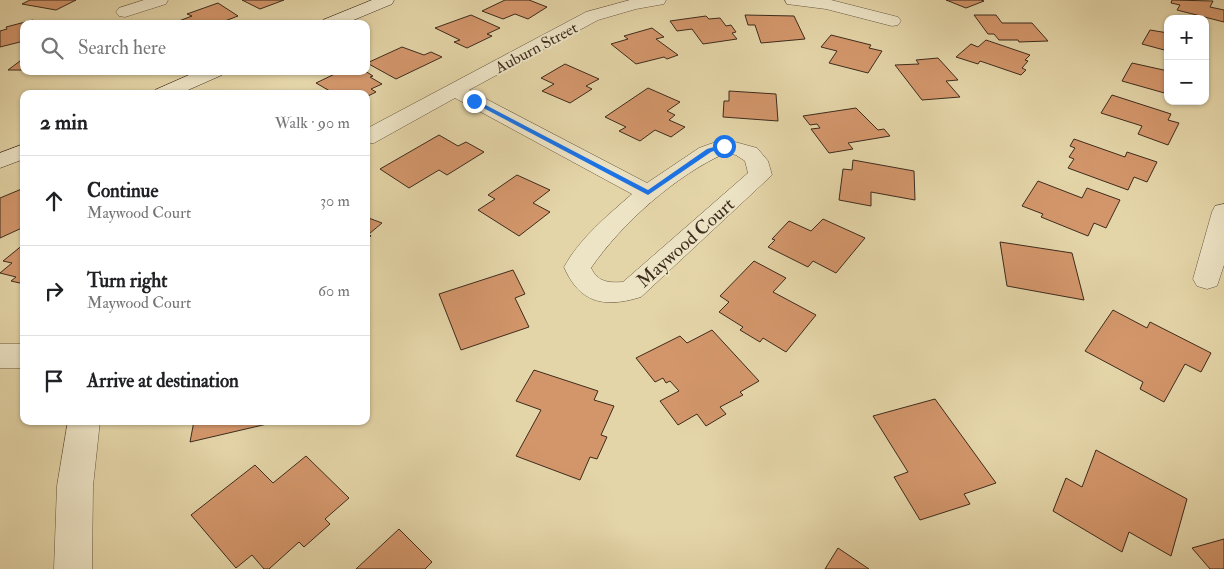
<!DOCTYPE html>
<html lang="en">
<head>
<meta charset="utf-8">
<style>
  body { margin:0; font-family:"IM FELL Double Pica",serif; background:#f2f2f2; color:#202124 }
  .controls { position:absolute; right:15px; top:15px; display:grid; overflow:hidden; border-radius:10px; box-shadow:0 1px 4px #0004 }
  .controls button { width:45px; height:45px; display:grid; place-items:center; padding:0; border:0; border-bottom:1px solid #e0e0e0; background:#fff; color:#202124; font:25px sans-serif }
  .stop { position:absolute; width:15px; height:15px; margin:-11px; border:4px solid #1a73e8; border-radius:50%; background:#fff }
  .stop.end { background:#1a73e8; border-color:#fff; box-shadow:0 1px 5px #0008 }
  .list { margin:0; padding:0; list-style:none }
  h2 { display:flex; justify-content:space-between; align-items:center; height:65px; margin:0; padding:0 20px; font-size:21px }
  h2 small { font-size:16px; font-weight:400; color:#757577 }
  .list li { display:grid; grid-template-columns:32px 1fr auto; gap:15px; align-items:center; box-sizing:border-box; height:90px; padding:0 20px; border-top:1px solid #e0e0e0 }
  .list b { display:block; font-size:19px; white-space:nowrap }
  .list p { margin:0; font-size:16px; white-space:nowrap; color:#757577 }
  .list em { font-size:16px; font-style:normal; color:#757577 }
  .icon { flex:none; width:28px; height:28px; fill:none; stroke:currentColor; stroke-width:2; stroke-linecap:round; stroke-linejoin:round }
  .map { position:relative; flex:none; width:1224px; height:569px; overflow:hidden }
  .search { position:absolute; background:#fff; box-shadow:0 1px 4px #0004; left:20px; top:20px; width:350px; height:55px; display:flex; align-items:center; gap:12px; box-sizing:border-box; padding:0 18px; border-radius:10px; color:#757577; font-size:19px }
  .panel { position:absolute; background:#fff; box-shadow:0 1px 4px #0004; left:20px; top:90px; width:350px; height:335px; border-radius:10px }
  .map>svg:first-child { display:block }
  .building { fill:#d3966b; stroke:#3d2b1c }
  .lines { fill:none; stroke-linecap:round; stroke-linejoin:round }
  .minor-casing { stroke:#67563f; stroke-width:1 }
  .secondary-casing { stroke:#3d2b1c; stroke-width:1 }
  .minor { fill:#ede4c6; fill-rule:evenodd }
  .secondary { fill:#ede4c6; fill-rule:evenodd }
  .route { fill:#1a73e8 }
  .labels { text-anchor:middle; stroke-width:4; stroke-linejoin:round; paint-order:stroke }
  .far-street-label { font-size:16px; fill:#3d2b1c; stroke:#ede4c6 }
  .street-label { font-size:19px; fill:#3d2b1c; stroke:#ede4c6 }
</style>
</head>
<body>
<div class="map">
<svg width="1224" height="569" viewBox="0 0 1224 569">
  <rect width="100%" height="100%" fill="#e4d5a8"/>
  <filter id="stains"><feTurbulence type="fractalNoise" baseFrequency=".004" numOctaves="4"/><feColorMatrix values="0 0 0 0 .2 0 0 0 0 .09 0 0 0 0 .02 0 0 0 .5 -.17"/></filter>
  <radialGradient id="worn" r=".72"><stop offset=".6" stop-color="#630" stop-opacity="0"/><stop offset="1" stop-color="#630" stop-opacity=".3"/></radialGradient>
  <path class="building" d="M30,0h46l-20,10 -34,-6z
    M242,0h42l-24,9z
    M505,0h24l18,7 -19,12 -13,-5 -12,5 -21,-8z
    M946,0h35l3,1 -18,7z
    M1172,0l41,1 -3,6 14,3v12l-47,-12 3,-5 -9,-2z
    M218,3l20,13 -21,8h-46l21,-8 -5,-2z
    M471,15l29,13 -13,6 5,2 -25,12 -13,-6 6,-2 -25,-12z
    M745,15l49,1 11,23 -44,4 -6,-18h-7z
    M974,15h22l6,8h30l16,18 -29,1 -1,-2h-19l-5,-6h-6z
    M706,16l3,3 11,-1 6,8 5,-1 5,7 -4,1 5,6 -34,5 -11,-15 -15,2 -7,-10z
    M33,20l2,4h-11v17l-24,6v-16l7,-2 -1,-2z
    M652,28l12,9 -8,2 22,16 -11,4 -3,-2 -28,7 -25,-20 17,-5 -4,-3z
    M1150,30l18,3v18l-26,-7z
    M831,35l40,10 -2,3 13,3 -14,22 -39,-10 8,-12 -16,-4z
    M986,40l44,15 -5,5 3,1 -6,7 4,2 -5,5 -41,-14 -2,3 -22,-7 15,-13 7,3z
    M402,47l22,8 7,-3 11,5 -46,22 -29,-16z
    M24,58v12h-16z
    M938,58l20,22 -12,1 14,16 -38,3 -27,-35 24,-1 -3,-4z
    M1132,63l36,8v23l-46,-13z
    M565,64l34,15 -13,7 6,3 -22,14 -28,-12 12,-7 -13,-6z
    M341,71h24l8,5 -3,1 12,7 -11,5 5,3 -10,5v-3h-31l-19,-11z
    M648,88l32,14 -13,9 8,4 -6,5 16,7 -14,10 -16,-7 -15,11 -21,-10 7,-4 -21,-10z
    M729,91l47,3 2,27 -55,-4 1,-16h5z
    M1112,95l59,19 -3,6 11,3 -11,22 -30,-11 4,-8 -41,-13z
    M856,108l22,22 6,-1 6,7 -42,7 5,6 -24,4 -18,-24 9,-1 -3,-4 -7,1 -7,-9z
    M439,135l19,11 8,-4 18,10 -37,23 -8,-5 -30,18 -29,-19z
    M1074,139l51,18 2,-5 30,10 -10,20 -13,-5 -6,13 -60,-22 6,-9 -5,-2 6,-9 -5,-2z
    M853,160l61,11 1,29 -44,-8v14l-32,-6 4,-31 9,1z
    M517,175l33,15 -17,13 17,9 -31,24 -41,-26 17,-11 -7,-4z
    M1038,181l44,17 5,-10 33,12 -14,28 -12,-5 -6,13 -47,-19 2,-3 -21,-8z
    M24,188v39l-24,11v-40z
    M366,217l16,6 -13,11 2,2 -5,4z
    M823,219l42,19 -29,35 -23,-12 -5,6 -40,-20 7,-7 -3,-1 17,-18 22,10z
    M1000,242l72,11 12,47 -77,-14z
    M24,244v40l-13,-3 5,-4 -16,-4 12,-10 -9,-2z
    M754,261l32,17 -13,14 43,23 -30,37 -23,-14 -3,4 -20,-12 3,-3 -24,-15 10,-10 -9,-6z
    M513,270l12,24 -10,4 14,29 -68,23 -22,-56z
    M1113,310l34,18 3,-6 61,31 -10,19 -16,-8 -21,38 -24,-13 3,-7 -58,-31z
    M712,330l47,51 -19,11 3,3 -23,12 6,7 -20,12 -9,-12 -19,11 -18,-24 19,-10 -9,-10 -4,2 -3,-5 -8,4 -19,-24 44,-22 7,7z
    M534,370l64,21 -4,9 20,6 -13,29 6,2 -10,22 -7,-2 -10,23 -64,-24 25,-46 -25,-9z
    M935,399l61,84 -32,11 6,10 -50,16 -26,-43 14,-5 -35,-56z
    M194,421h86l-90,21z
    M1096,450l91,49 -16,57 -42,-24 -7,20 -69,-41 13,-33 16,9z
    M306,456l43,42 -24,21 5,5 -26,23 -5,-5 -30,27h-5l-12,-14 -16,13 -45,-53 64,-50 18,18z
    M399,529l33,33 -7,7h-69z
    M1224,539v30h-14l-18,-21z
    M838,548l31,21h-44z"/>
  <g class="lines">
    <defs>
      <path id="minor" d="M144,0h24l-2,4 -41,13 -6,-1 -3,-4 3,-4z
        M630,0h36l-2,4 -28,5 -38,11 -129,70 178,93 52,-35 25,-9 33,9 11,13 4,14 -131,122c-36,11 -61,7 -77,-30 16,-29 43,-51 68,-73l-177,-96 -81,45 -8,1v-15l220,-117zM726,153l10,2 9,6 3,12 -125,109c-15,1 -25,0 -32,-14 30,-44 86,-94 135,-115z
        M785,0h46l67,17 3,4 -3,4 -6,1 -66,-17 -39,-5z
        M1224,204v61l-7,21 -10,3 -10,-3 -4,-7 19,-67 3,-6z
        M0,344h24v24h-24z
        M68,421h32l-7,65 -1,83h-38l3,-83z"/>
      <path id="secondary" d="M372,0h22l-2,4 -48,20h-24l3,-4z
        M198,71h26l-2,4 -43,19h-27l3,-4z
        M24,144v15l-24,9v-15z"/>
    </defs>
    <use href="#minor" class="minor-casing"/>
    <use href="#secondary" class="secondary-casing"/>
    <use href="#minor" class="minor"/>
    <use href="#secondary" class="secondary"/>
  </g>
  <path class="route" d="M472,100h4l172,90 59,-41 17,-5 3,2 -16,6 -63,43 -176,-93z"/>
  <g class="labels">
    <g class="far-street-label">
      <text transform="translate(536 47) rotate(-28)" y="6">Auburn Street</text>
    </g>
    <g class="street-label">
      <text transform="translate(685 242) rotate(-42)" y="7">Maywood Court</text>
    </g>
  </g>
  <rect width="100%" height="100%" filter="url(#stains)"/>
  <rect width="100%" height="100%" fill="url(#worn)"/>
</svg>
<div class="controls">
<button>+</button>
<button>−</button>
</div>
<div class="stop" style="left:724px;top:146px"></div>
<div class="stop end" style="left:474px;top:101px"></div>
<div class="search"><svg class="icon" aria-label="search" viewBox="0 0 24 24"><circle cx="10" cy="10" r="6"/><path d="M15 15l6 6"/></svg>Search here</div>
<section class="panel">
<h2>2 min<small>Walk · 90 m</small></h2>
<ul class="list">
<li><svg class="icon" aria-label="ahead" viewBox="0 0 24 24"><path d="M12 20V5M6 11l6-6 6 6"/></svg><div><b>Continue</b><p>Maywood Court</p></div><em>30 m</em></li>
<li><svg class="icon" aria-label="right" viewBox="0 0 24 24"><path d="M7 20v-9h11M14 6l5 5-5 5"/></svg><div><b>Turn right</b><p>Maywood Court</p></div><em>60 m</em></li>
<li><svg class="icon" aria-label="arrive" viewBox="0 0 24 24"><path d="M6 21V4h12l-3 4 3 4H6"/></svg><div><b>Arrive at destination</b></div></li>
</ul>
</section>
</div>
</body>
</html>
